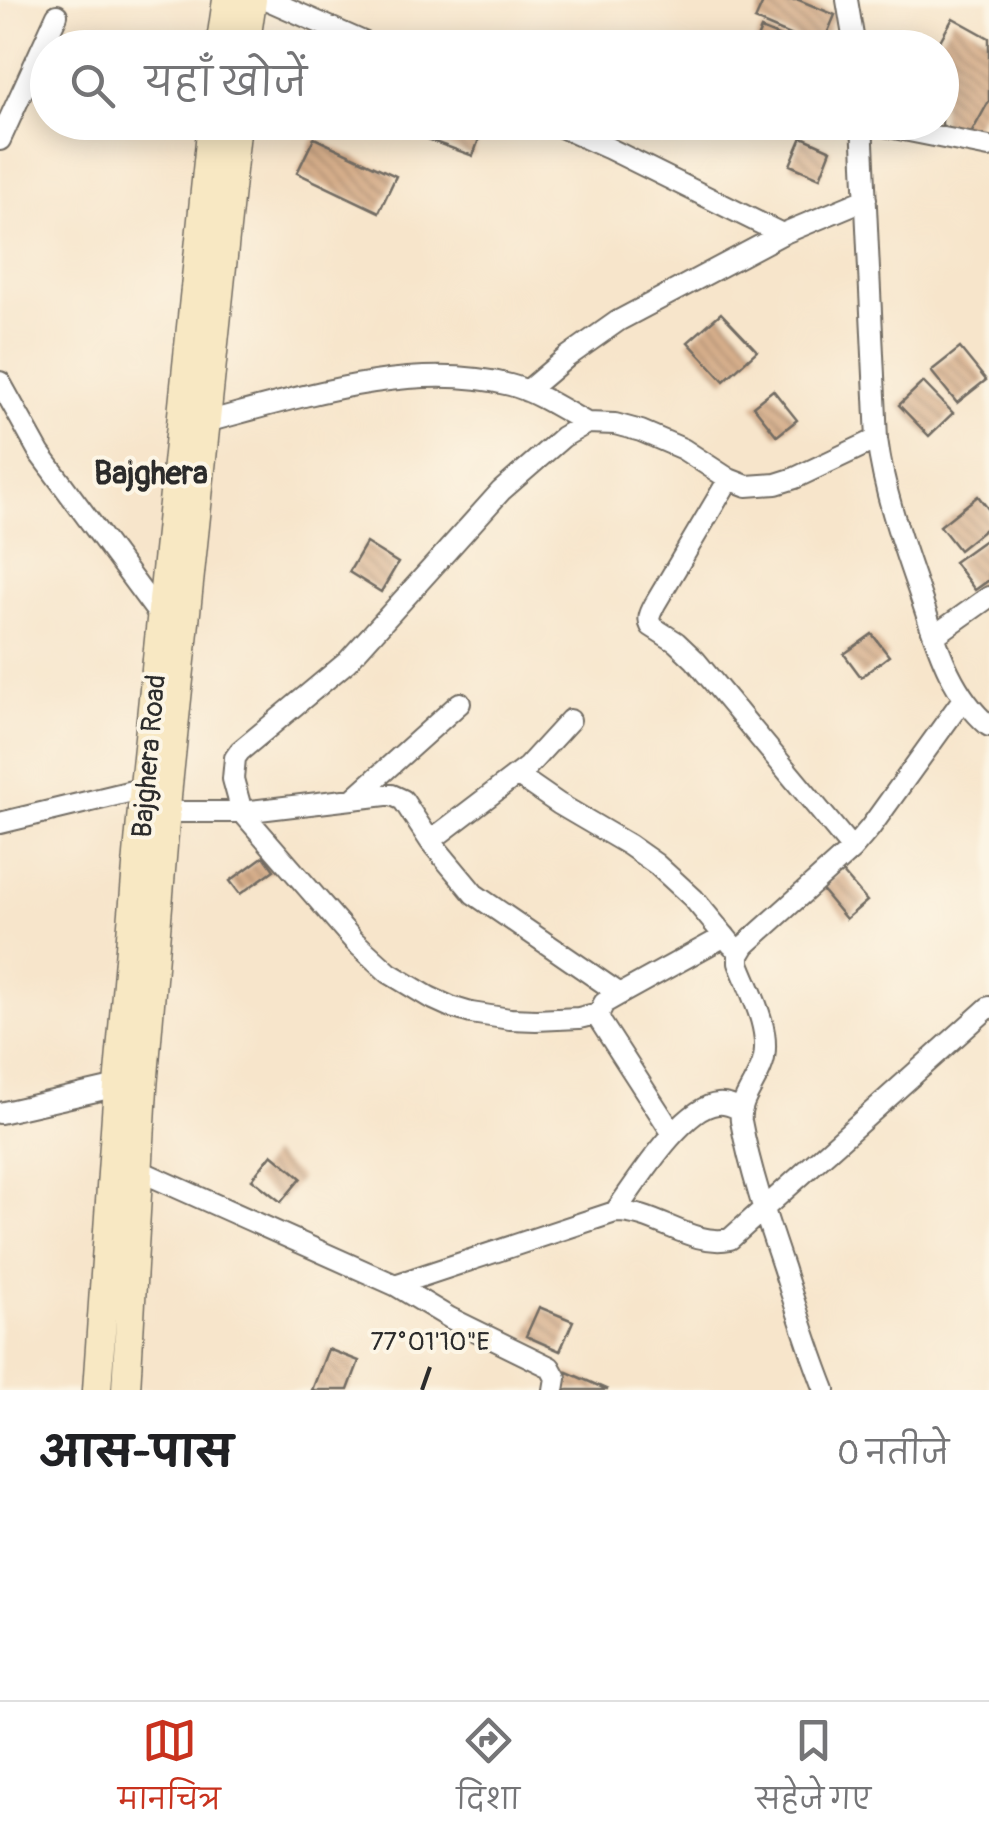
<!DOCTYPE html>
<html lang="hi">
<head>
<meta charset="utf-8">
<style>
  body { margin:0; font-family:Pangolin,"Playpen Sans Deva",sans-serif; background:#f2f2f2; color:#202124 }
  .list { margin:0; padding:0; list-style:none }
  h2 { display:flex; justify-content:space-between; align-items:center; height:130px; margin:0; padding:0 40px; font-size:42px }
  h2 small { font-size:32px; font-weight:400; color:#757577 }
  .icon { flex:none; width:55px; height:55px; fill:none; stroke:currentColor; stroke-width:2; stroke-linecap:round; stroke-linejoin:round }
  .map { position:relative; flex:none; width:989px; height:1390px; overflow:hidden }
  .search { position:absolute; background:#fff; box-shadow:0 5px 25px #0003; left:30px; right:30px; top:30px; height:110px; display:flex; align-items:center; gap:25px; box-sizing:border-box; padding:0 35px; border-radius:55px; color:#757577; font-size:38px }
  .sheet { height:310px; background:#fff }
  nav { display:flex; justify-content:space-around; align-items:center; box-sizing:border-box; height:140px; border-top:2px solid #e0e0e0; background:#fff; font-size:28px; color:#757577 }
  nav a { display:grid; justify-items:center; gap:5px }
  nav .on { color:#c8321e }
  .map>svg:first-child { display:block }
  .building { fill:url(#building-back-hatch) }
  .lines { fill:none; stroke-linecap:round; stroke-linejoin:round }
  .minor-casing { stroke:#726c63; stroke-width:24 }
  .secondary-casing { stroke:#726c63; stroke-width:31 }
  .minor { stroke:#fff; stroke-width:20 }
  .secondary { stroke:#f8e8c3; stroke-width:28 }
  .ticks { fill:none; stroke:#2b2b2b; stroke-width:4 }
  .labels { text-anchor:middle; stroke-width:8; stroke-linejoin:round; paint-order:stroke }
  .street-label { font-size:28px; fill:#2b2b2b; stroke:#fcf5e5 }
  .quarter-label { font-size:32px; font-weight:bold; fill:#2b2b2b; stroke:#fcf5e5 }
  .ticks-label { font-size:25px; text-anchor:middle; fill:#2b2b2b; stroke:#fcf5e5; stroke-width:8; stroke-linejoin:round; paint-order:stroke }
</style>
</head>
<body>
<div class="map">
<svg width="989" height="1390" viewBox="0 0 989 1390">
  <defs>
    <pattern id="building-back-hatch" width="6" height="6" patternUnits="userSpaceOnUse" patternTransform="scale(2.5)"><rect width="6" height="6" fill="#d6ae8b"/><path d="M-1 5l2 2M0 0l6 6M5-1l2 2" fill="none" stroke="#ae8e72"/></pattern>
  </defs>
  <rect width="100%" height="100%" fill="#fcf5e5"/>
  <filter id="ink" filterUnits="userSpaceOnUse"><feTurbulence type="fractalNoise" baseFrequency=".01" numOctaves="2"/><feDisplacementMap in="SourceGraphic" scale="20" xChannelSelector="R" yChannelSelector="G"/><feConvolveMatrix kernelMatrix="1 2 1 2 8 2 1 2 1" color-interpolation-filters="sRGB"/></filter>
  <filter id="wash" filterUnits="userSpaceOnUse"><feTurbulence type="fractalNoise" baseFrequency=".0048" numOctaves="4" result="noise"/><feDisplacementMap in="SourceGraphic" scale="40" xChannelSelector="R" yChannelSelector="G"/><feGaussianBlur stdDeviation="2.25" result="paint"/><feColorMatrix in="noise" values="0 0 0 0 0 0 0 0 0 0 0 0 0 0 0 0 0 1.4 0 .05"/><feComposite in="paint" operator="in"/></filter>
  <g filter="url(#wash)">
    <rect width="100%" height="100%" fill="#f7e5cb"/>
    <g id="blocks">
      <path class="building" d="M764,0h35l36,15 -14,33 -66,-28z
        M953,18l36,20v63l-21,38 -26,-14v-77h-6z
        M761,29l44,18v1h-52z
        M435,122h50l-12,34 -44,-16z
        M802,137l29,13 -11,28 -30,-13z
        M314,138l82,38 -17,36 -82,-39z
        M721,313l36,38 -33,30 -36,-39z
        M960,348l26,32 -29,23 -26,-32z
        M923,382l30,31 -24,23 -30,-31z
        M773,390l24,30 -20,16 -24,-30z
        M978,496l11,14v16l-30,24 -19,-24z
        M989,537v43l-14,10 -21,-28z
        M366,543l32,20 -17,29 -32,-20z
        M872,634l17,22 -28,21 -17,-23z
        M264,856l10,14 -34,24 -10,-13z
        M842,872l25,29 -21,18 -25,-30z
        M272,1154l29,24 -20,24 -29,-23z
        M539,1307l34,14 -13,30 -34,-15z
        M328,1349l31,12 -11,29h-36z
        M567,1372l41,18h-49z"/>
    </g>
  </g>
  <g filter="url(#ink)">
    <use href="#blocks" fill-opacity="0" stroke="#726c63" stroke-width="2.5"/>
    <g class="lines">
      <defs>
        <path id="minor" d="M268,0l109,48
          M847,0l8,48
          M550,122l58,26 174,86
          M862,122l15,317c7,53 24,101 41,150 17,49 30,102 71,137
          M864,122l125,25
          M0,140l57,-125
          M0,382l40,72 120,162
          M527,391l40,-34 51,-36 164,-87 84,-35
          M206,422c94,-25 208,-62 304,-37 27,7 53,25 77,38
          M729,479l-74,125c-4,8 -8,14 -4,22l25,16 19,18 157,189
          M934,636l55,-39
          M517,775l42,29 70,41 27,19 37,34 39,47
          M353,799l107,-96
          M155,812h87l144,-17h6l11,5 27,41 44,53 146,100
          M0,823l153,-37
          M430,841l97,-74 43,-47
          M725,936l-105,58 -16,9 -5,10 -20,5 -43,2 -26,-1 -39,-6 -20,-6 -22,-10 -40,-24 -35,-32 -112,-129 -9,-33 2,-21 5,-7 107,-89 154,-171 62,-54 24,-14 28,1 26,7 42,18 46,30 18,7 29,-2 19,-6 82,-39
          M599,1013l1,8 73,113
          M0,1113l118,-27
          M138,1170l257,115 55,33 100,49 6,11 -2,12
          M615,1212c20,-27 68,-106 103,-108 8,-1 16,3 23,6
          M395,1285l220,-73c41,-1 75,35 115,27l259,-232
          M825,1390c-16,-40 -29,-82 -42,-123 -16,-47 -33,-97 -42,-146 -3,-21 19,-41 23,-63 6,-32 -14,-66 -25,-95v-8l6,-10 107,-96 18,-21 93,-129"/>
        <path id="secondary" d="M220,48l7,-48
          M245,48l7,-48
          M97,1390l21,-304 26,-300 68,-664
          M126,1390l17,-302 25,-303 69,-663"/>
      </defs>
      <use href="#minor" class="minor-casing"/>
      <use href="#secondary" class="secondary-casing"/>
      <use href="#minor" class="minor"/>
      <use href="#secondary" class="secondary"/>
    </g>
  </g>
  <path class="ticks" d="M422,1390l8,-23"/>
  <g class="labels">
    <g class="street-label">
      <text transform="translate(148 756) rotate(-85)" y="10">Bajghera Road</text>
    </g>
    <g class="quarter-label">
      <text x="151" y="484">Bajghera</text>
    </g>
  </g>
  <g class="ticks-label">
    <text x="430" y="1350">77°01'10"E</text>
  </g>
</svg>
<div class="search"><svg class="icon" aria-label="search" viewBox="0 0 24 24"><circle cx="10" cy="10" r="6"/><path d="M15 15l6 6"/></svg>यहाँ खोजें</div>
</div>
<section class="sheet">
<h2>आस-पास<small>0 नतीजे</small></h2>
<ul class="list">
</ul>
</section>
<nav>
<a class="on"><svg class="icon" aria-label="map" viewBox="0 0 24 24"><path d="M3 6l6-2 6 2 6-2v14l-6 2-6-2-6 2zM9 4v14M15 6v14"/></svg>मानचित्र</a>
<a><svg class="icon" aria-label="directions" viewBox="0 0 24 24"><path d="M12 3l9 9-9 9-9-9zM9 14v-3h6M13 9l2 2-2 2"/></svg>दिशा</a>
<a><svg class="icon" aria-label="saved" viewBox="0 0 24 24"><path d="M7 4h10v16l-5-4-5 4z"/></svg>सहेजे गए</a>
</nav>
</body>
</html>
